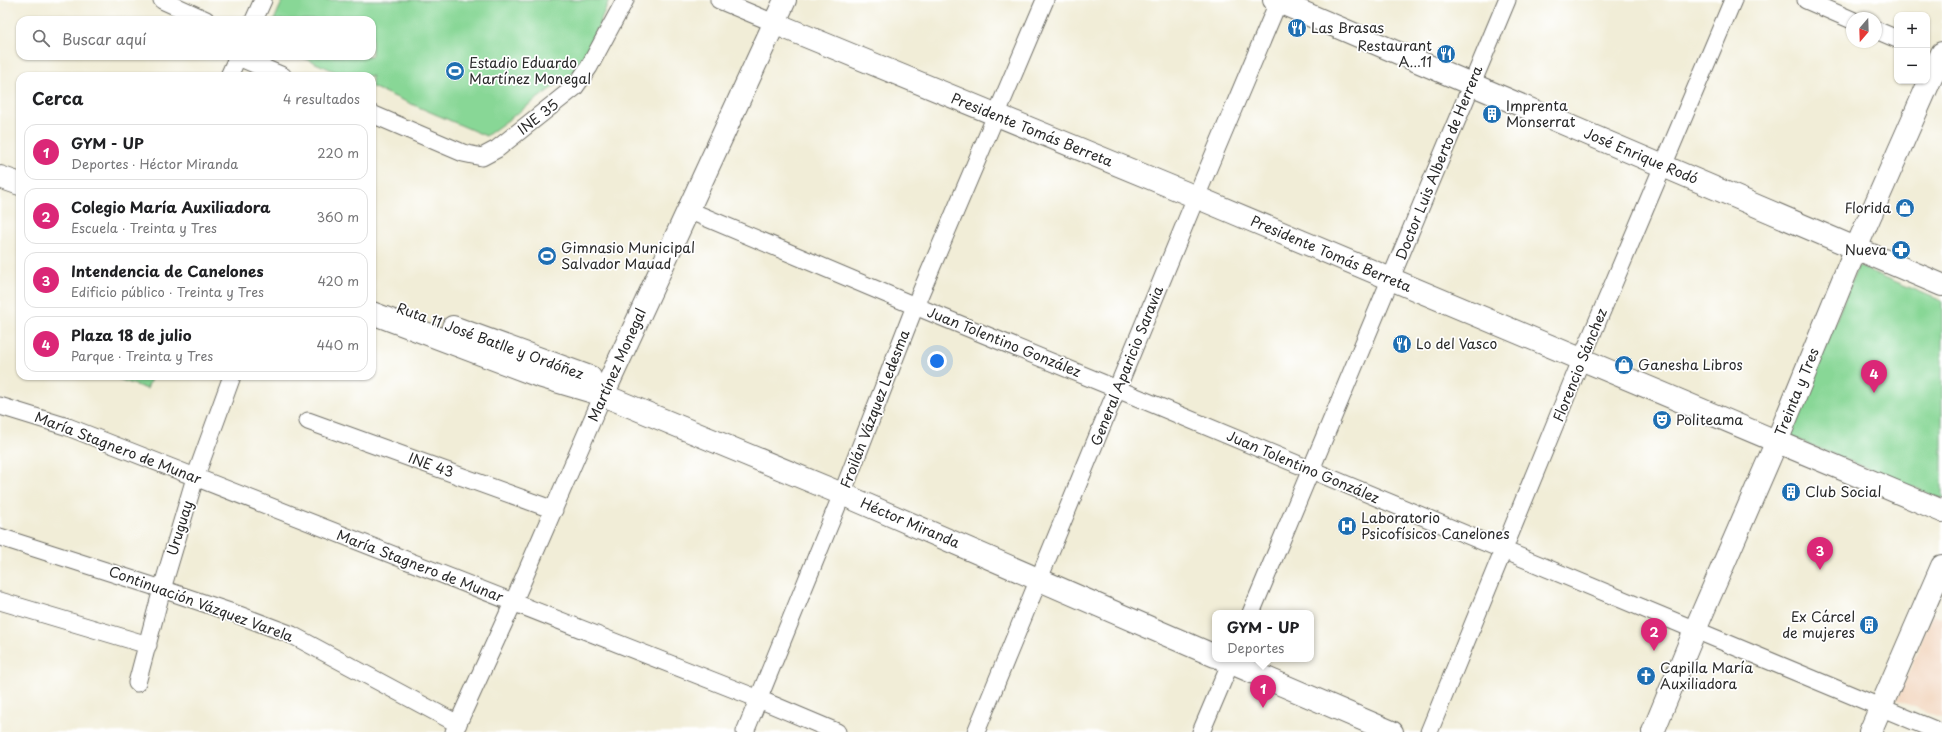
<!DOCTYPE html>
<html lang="es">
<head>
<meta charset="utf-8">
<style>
  body { margin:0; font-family:"Playpen Sans",sans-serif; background:#f2f2f2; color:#202124 }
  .controls { position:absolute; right:12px; top:12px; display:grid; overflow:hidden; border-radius:8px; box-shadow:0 1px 3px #0004 }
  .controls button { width:36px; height:36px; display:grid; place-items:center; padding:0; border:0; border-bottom:1px solid #e0e0e0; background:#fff; color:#202124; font:20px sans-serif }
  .compass { position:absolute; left:1846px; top:12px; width:36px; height:36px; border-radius:50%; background:#fff; box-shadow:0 1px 3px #0004; rotate:199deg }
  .you { position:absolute; left:937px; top:361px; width:14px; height:14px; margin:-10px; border:3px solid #fff; border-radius:50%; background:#1a73e8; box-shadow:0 0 0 6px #1a73e833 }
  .badge { display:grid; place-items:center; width:26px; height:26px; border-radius:50%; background:#db2777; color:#fff; font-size:13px; font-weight:700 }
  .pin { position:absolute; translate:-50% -33px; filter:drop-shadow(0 1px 2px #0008) }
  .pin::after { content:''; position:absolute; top:21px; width:14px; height:12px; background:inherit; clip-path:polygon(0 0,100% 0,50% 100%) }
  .popup { position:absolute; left:1212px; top:610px; width:102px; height:52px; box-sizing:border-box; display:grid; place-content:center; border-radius:8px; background:#fff; filter:drop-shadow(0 1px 3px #0005); font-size:13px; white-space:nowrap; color:#757577 }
  .popup b { font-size:15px; color:#202124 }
  .popup::after { content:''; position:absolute; left:50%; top:100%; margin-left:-8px; border:8px solid transparent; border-top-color:#fff }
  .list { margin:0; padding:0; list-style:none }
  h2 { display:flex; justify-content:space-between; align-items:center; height:52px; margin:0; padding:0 16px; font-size:17px }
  h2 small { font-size:13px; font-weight:400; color:#757577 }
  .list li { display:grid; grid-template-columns:26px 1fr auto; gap:12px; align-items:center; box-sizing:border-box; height:56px; margin:0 8px 8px; padding:0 8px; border:1px solid #e0e0e0; border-radius:12px }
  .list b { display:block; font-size:15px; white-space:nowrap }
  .list p { margin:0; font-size:13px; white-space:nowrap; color:#757577 }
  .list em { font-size:13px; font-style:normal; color:#757577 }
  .icon { flex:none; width:22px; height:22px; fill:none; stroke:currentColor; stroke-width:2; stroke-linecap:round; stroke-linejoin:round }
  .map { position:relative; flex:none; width:1942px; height:732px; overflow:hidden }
  .search { position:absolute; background:#fff; box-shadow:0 1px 3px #0004; left:16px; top:16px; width:360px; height:44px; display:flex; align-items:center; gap:10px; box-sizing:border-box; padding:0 14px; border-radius:12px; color:#757577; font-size:15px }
  .panel { position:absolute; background:#fff; box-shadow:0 1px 3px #0004; left:16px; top:72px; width:360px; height:308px; border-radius:12px }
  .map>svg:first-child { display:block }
  .built { fill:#f2d5be }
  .green { fill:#88d796; stroke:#5a8160 }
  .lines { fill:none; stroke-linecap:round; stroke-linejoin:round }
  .street-casing { stroke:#706f67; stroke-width:19 }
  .secondary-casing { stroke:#706f67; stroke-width:24 }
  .highway-casing { stroke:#706f67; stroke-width:24 }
  .street { stroke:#fff; stroke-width:17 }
  .secondary { stroke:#fff; stroke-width:22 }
  .highway { stroke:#fff; stroke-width:22 }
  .labels { text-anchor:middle; stroke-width:3.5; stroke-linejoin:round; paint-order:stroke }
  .poi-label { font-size:14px; fill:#2b2b2b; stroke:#fff; text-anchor:start }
  .street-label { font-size:14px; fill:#2b2b2b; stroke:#fff }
</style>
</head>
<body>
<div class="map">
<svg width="1942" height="732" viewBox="0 0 1942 732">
  <rect width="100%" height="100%" fill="#fff"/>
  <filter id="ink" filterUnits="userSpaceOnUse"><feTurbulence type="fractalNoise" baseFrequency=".025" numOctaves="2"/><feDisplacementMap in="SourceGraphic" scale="8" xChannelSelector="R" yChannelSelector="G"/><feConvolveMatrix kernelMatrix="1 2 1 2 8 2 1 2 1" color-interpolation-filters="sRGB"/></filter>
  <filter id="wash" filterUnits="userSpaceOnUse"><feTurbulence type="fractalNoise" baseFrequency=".012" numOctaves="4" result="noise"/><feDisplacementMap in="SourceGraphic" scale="16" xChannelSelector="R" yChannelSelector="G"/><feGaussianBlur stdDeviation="0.9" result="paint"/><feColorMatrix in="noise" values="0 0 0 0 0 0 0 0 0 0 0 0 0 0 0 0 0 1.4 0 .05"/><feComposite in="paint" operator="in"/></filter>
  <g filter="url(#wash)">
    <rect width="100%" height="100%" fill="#f1edd7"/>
    <path class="built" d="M1933,614l9,4v100l-45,-18z"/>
    <path class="green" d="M283,0h326l-27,66 -96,70 -114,-49v-11h-26l-47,-20h73v-36h-98z
      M1858,266l84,35v198l-153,-63z
      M110,376h42l-5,13z"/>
  </g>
  <g filter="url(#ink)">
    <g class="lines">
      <defs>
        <path id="street" d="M162,0l44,20
          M719,0l55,23
          M1806,0l46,20
          M254,20l9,-20
          M1876,30l21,9
          M238,57l45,19
          M229,76l9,-20
          M372,114l91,39 19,4 15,-8 78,-62 14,-20 36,-67
          M688,210l227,96 202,83 823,343
          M0,406l68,21 691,272 78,33
          M308,421l246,89
          M0,537l162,52 77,26 53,20 166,89
          M0,601l148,44
          M1251,613l256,-613
          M137,683l25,-94 33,-111 37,-102
          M454,732l59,-129 90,-208
          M745,732l97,-238 73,-188 130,-306
          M976,732l220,-535 83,-197
          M1201,732l31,-73
          M1429,732l153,-374 151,-358"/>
        <path id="secondary" d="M774,23l422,174 746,314
          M1653,732l42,-102 82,-189 79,-193 86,-195
          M1870,732l72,-166"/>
        <path id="highway" d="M1274,0l668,285
          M0,177l20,7
          M372,313l167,63 64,19 239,99 373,162
          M453,327l137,50
          M603,395l182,-395
          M1222,659l170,73"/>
      </defs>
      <use href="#street" class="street-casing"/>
      <use href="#secondary" class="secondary-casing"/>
      <use href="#highway" class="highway-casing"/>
      <use href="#street" class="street"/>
      <use href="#secondary" class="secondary"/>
      <use href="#highway" class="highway"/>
    </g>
  </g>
  <defs>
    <symbol id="restaurant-disc" viewBox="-11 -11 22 22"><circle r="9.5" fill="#1f6fb2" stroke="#fff"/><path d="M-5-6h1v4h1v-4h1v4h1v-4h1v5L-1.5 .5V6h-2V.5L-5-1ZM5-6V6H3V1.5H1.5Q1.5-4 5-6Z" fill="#fff"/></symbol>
    <symbol id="stadium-disc" viewBox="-11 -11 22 22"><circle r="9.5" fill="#1f6fb2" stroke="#fff"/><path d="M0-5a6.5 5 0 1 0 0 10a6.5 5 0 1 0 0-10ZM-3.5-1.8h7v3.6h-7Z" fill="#fff"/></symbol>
    <symbol id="building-disc" viewBox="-11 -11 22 22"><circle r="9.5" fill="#1f6fb2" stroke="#fff"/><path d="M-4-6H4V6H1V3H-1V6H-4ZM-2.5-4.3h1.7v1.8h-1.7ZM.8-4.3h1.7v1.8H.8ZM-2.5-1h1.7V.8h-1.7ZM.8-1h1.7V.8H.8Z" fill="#fff"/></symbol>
    <symbol id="shop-disc" viewBox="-11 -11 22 22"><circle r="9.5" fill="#1f6fb2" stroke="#fff"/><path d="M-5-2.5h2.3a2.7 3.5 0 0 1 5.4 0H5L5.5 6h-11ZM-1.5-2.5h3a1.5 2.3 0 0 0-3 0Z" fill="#fff"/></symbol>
    <symbol id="pharmacy-disc" viewBox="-11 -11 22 22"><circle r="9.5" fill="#1f6fb2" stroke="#fff"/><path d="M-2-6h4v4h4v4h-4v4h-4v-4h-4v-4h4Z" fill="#fff"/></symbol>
    <symbol id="theatre-disc" viewBox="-11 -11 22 22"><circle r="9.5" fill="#1f6fb2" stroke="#fff"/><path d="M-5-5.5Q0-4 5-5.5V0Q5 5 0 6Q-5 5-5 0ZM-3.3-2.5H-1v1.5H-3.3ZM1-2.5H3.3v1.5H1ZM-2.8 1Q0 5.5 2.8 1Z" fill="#fff"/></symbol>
    <symbol id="hospital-disc" viewBox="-11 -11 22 22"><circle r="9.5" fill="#1f6fb2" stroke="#fff"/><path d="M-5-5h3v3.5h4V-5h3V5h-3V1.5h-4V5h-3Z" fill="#fff"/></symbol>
    <symbol id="church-disc" viewBox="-11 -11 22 22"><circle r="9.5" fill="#1f6fb2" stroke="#fff"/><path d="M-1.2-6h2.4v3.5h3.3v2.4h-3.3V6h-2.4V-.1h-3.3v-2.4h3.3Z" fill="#fff"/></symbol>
  </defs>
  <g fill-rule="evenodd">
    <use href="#restaurant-disc" x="1286" y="17" width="22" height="22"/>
    <use href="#restaurant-disc" x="1435" y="43" width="22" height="22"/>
    <use href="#stadium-disc" x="444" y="60" width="22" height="22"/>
    <use href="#building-disc" x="1481" y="103" width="22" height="22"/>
    <use href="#shop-disc" x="1894" y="197" width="22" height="22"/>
    <use href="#pharmacy-disc" x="1890" y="239" width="22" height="22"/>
    <use href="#stadium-disc" x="536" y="245" width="22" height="22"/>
    <use href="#restaurant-disc" x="1391" y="333" width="22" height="22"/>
    <use href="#shop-disc" x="1613" y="354" width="22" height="22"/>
    <use href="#theatre-disc" x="1651" y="409" width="22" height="22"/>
    <use href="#building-disc" x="1780" y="481" width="22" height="22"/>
    <use href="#hospital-disc" x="1336" y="515" width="22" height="22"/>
    <use href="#building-disc" x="1858" y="614" width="22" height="22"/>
    <use href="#church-disc" x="1635" y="665" width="22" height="22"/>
  </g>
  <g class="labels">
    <g class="poi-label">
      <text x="1311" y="33">Las Brasas</text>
      <text x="1432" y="51" text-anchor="end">Restaurant<tspan x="1432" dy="16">A...11</tspan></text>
      <text x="469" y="68">Estadio Eduardo<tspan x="469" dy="16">Martínez Monegal</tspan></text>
      <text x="1506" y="111">Imprenta<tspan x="1506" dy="16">Monserrat</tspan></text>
      <text x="1891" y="213" text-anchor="end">Florida</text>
      <text x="561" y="253">Gimnasio Municipal<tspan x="561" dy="16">Salvador Mauad</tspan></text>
      <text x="1887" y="255" text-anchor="end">Nueva</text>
      <text x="1416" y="349">Lo del Vasco</text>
      <text x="1638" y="370">Ganesha Libros</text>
      <text x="1676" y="425">Politeama</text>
      <text x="1805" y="497">Club Social</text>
      <text x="1361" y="523">Laboratorio<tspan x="1361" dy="16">Psicofísicos Canelones</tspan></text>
      <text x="1855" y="622" text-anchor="end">Ex Cárcel<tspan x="1855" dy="16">de mujeres</tspan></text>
      <text x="1660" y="673">Capilla María<tspan x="1660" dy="16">Auxiliadora</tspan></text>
    </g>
    <g class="street-label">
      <text transform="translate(538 117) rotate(-38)" y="5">INE 35</text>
      <text transform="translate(1032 130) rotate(22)" y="5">Presidente Tomás Berreta</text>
      <text transform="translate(1641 156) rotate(23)" y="5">José Enrique Rodó</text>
      <text transform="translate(1439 163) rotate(-68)" y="5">Doctor Luis Alberto de Herrera</text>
      <text transform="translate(1331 254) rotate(23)" y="5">Presidente Tomás Berreta</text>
      <text transform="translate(490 341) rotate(20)" y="5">Ruta 11 José Batlle y Ordóñez</text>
      <text transform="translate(1004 342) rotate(22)" y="5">Juan Tolentino González</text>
      <text transform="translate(617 365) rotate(-66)" y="5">Martínez Monegal</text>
      <text transform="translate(1580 365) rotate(-68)" y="5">Florencio Sánchez</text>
      <text transform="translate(1127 366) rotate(-68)" y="5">General Aparicio Saravia</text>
      <text transform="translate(1797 392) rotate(-68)" y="5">Treinta y Tres</text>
      <text transform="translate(875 409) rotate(-69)" y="5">Froilán Vázquez Ledesma</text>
      <text transform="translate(118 448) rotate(21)" y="5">María Stagnero de Munar</text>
      <text transform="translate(431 465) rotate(20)" y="5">INE 43</text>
      <text transform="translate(1303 467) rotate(23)" y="5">Juan Tolentino González</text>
      <text transform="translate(910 523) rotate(23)" y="5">Héctor Miranda</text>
      <text transform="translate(180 528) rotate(-73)" y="5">Uruguay</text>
      <text transform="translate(420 566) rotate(21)" y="5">María Stagnero de Munar</text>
      <text transform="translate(201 604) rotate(20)" y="5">Continuación Vázquez Varela</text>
    </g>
  </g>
</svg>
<div class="controls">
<button>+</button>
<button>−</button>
</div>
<svg class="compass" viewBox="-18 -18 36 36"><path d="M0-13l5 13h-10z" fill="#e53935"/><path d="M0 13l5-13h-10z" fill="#757577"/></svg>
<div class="you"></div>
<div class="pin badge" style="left:1263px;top:708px">1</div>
<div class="popup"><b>GYM - UP</b>Deportes</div>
<div class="pin badge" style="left:1654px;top:651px">2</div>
<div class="pin badge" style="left:1820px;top:570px">3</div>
<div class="pin badge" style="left:1874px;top:393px">4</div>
<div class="search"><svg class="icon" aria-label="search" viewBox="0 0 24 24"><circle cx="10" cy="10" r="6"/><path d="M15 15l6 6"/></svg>Buscar aquí</div>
<section class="panel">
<h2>Cerca<small>4 resultados</small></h2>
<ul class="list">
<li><span class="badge">1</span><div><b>GYM - UP</b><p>Deportes · Héctor Miranda</p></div><em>220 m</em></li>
<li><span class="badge">2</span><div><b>Colegio María Auxiliadora</b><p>Escuela · Treinta y Tres</p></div><em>360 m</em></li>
<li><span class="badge">3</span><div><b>Intendencia de Canelones</b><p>Edificio público · Treinta y Tres</p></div><em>420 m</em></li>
<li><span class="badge">4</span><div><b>Plaza 18 de julio</b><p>Parque · Treinta y Tres</p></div><em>440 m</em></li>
</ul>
</section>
</div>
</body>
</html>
